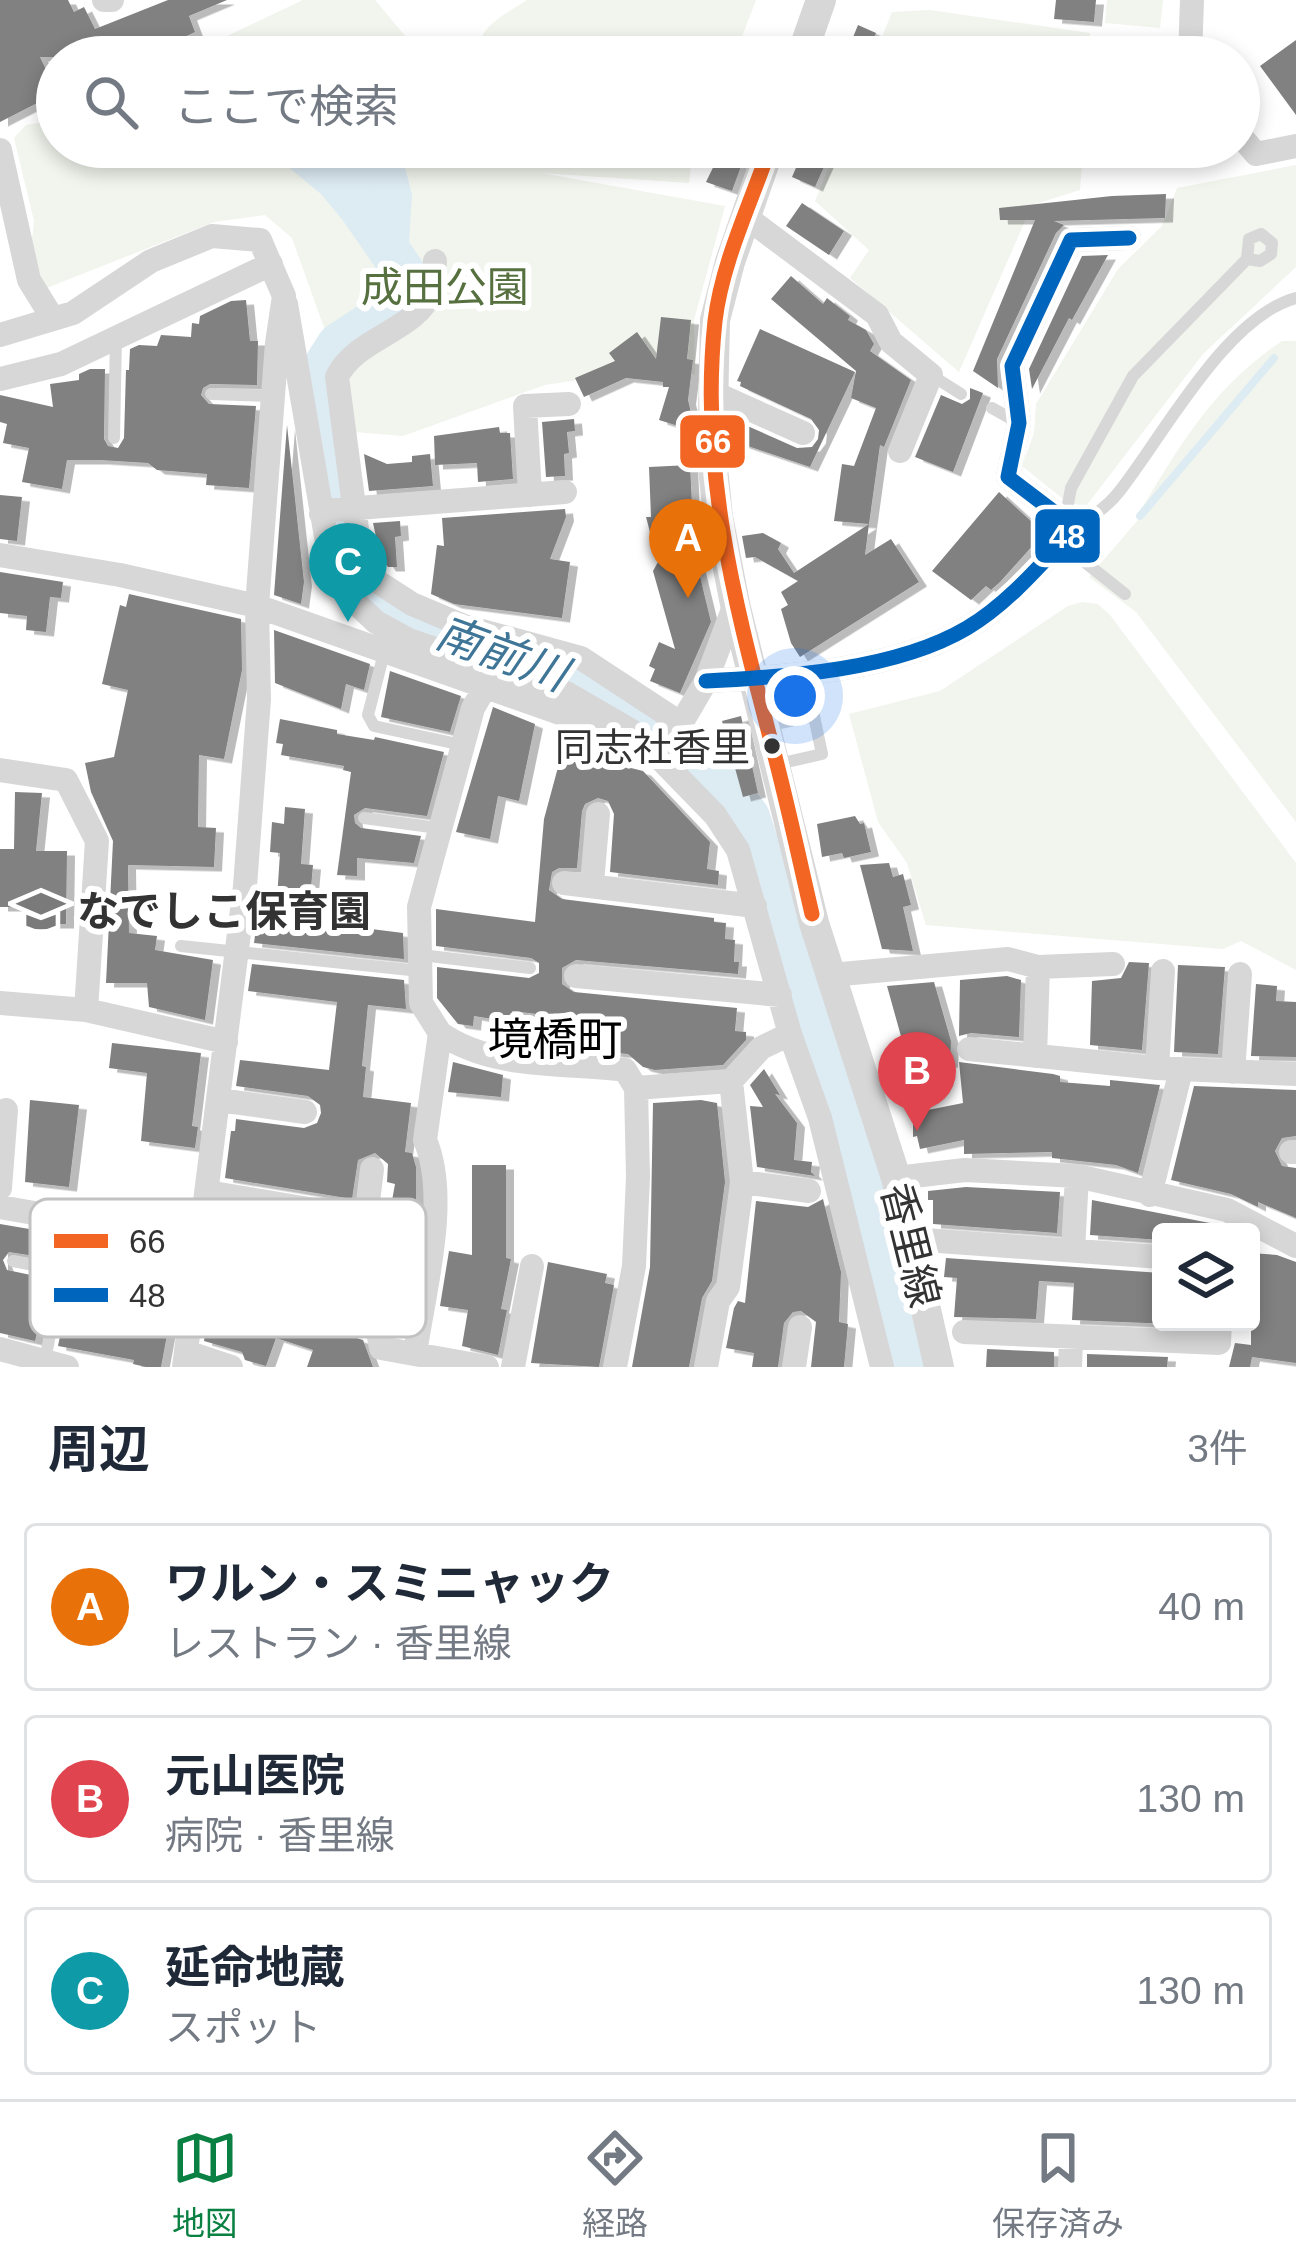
<!DOCTYPE html>
<html lang="ja">
<head>
<meta charset="utf-8">
<style>
  body { margin:0; font-family:Arial,"Noto Sans JP",sans-serif; background:#f2f2f3; color:#1f2937 }
  .controls { position:absolute; right:36px; bottom:36px; display:grid; overflow:hidden; border-radius:12px; box-shadow:0 6px 18px #0003 }
  .controls button { width:108px; height:108px; display:grid; place-items:center; padding:0; border:0; border-bottom:3px solid #e0e1e3; background:#fff; color:#1f2937; font:60px sans-serif }
  .you { position:absolute; left:795px; top:696px; width:42px; height:42px; margin:-30px; border:9px solid #fff; border-radius:50%; background:#1a73e8; box-shadow:0 0 0 18px #1a73e833 }
  .badge { display:grid; place-items:center; width:78px; height:78px; border-radius:50%; background:#0b8043; color:#fff; font-size:39px; font-weight:700 }
  .pin { position:absolute; translate:-50% -99px; filter:drop-shadow(0 3px 6px #0008) }
  .pin::after { content:''; position:absolute; top:63px; width:42px; height:36px; background:inherit; clip-path:polygon(0 0,100% 0,50% 100%) }
  .list { margin:0; padding:0; list-style:none }
  h2 { display:flex; justify-content:space-between; align-items:center; height:156px; margin:0; padding:0 48px; font-size:51px }
  h2 small { font-size:39px; font-weight:400; color:#747a83 }
  .list li { display:grid; grid-template-columns:78px 1fr auto; gap:36px; align-items:center; box-sizing:border-box; height:168px; margin:0 24px 24px; padding:0 24px; border:3px solid #e0e1e3; border-radius:12px }
  .list b { display:block; font-size:45px; white-space:nowrap }
  .list p { margin:0; font-size:39px; white-space:nowrap; color:#747a83 }
  .list em { font-size:39px; font-style:normal; color:#747a83 }
  .icon { flex:none; width:66px; height:66px; fill:none; stroke:currentColor; stroke-width:2; stroke-linecap:round; stroke-linejoin:round }
  .map { position:relative; flex:none; width:1296px; height:1367px; overflow:hidden }
  .search { position:absolute; background:#fff; box-shadow:0 6px 18px #0003; left:36px; right:36px; top:36px; height:132px; display:flex; align-items:center; gap:30px; box-sizing:border-box; padding:0 42px; border-radius:66px; color:#747a83; font-size:45px }
  .sheet { height:732px; background:#fff }
  nav { display:flex; justify-content:space-around; align-items:center; box-sizing:border-box; height:168px; border-top:3px solid #e0e1e3; background:#fff; font-size:33px; color:#747a83 }
  nav a { display:grid; justify-items:center; gap:6px }
  nav .on { color:#0b8043 }
  .map>svg:first-child { display:block }
  .green { fill:#f1f5ed }
  .water { fill:#ddebf3 }
  .lines { fill:none; stroke-linecap:round; stroke-linejoin:round }
  .stream { stroke:#ddebf3; stroke-width:8 }
  .river { stroke:#ddebf3; stroke-width:42 }
  .building { fill:#818181; filter:url(#shadow) }
  .service { stroke:#d7d7d7; stroke-width:12 }
  .minor { stroke:#d7d7d7; stroke-width:24 }
  .tertiary { stroke:#d7d7d7; stroke-width:30 }
  .bus-1-casing { stroke:#fff; stroke-width:24 }
  .bus-2-casing { stroke:#fff; stroke-width:24 }
  .bus-1 { stroke:#f26522; stroke-width:15 }
  .bus-2 { stroke:#0065bd; stroke-width:15 }
  .bus-dot { fill:#333; stroke:#fff; stroke-width:4.5 }
  .labels { text-anchor:middle; stroke-width:12; stroke-linejoin:round; paint-order:stroke }
  .bus-label { font-size:39px; fill:#333; stroke:#fff; text-anchor:end }
  .park-label { font-size:42px; fill:#56703f; stroke:#fff }
  .poi-label { font-size:42px; font-weight:bold; fill:#333; stroke:#fff; text-anchor:start }
  .street-label { font-size:42px; fill:#333; stroke:#fff }
  .water-label { font-size:45px; font-style:italic; fill:#3f7597; stroke:#fff }
  .neighbourhood-label { font-size:45px; fill:#000; stroke:#fff }
  .key { fill:#fff; stroke:#c2c2c2; stroke-width:3 }
  .key-label { font-size:33px; fill:#333 }
  .line-badge { stroke:#fff; stroke-width:4.5 }
  .badge-label { font-size:33px; text-anchor:middle; font-weight:bold; fill:#fff }
</style>
</head>
<body>
<div class="map">
<svg width="1296" height="1367" viewBox="0 0 1296 1367">
  <defs>
    <filter id="shadow"><feDropShadow dx="8" dy="4.5" stdDeviation="0" flood-color="#0004"/></filter>
  </defs>
  <rect width="100%" height="100%" fill="#fff"/>
  <path class="green" d="M303,0h72l48,57h-240z
    M527,0h229l-18,47 -22,10h-238c-3,-30 27,-42 49,-57z
    M1107,0h56l-3,28 -55,-5z
    M930,10l160,23 -1,24h-215l18,-45z
    M57,120v27h636l-4,36 -148,-10 184,33 -31,114 1,55 -54,-20 -50,23 -46,7 -142,51 -48,-4 -8,-40 -55,-154 -27,-23 -51,7 -175,69 -9,-33 4,-37 -20,-83 12,-13z
    M837,147h246l-3,43 -48,15 -73,167 -109,-94 19,-28 -54,-49z
    M1296,165v102l-93,87 -117,152 -18,-3 -46,-37 12,-33 2,-29 82,-135 44,-43 15,-38z
    M1282,341h14v481l-160,-210 -47,-35 188,-219 -7,1 -132,156c41,-69 75,-128 144,-174z
    M1082,602l16,2 12,11 186,248v107l-55,-29 -18,8 -297,-24 -19,-62 -29,-41 -29,-108 91,-23 128,-85z"/>
  <path class="water" d="M337,37l21,20h-116l31,-16z
    M264,147h136l12,48 -3,47 -25,16 -24,-17 -39,-47z"/>
  <g class="lines">
    <path class="stream" d="M1140,516l134,-158"/>
    <path class="river" d="M333,147l22,54 54,78 -19,31 -52,34 -17,27c5,27 11,54 16,81 6,40 4,111 32,142 32,37 131,51 178,70 77,31 153,87 202,153l117,365 43,185"/>
  </g>
  <path class="building" d="M0,0h68l6,12 10,-5 11,22 73,-29h59l-38,16 6,16 -52,25h-103l17,36 -57,29z
    M1056,0h40l-2,22 -40,-3z
    M858,25l18,8 -10,24 -19,-5z
    M1296,40v75l-36,-49z
    M723,147h25l-16,44 -26,-9z
    M805,147h28l-18,40 -23,-10z
    M1166,194l-1,24 -111,3 10,4 -8,8 -59,126 1,29 -25,-17 62,-151h-35l-1,-12 113,-12z
    M802,203l42,28 -15,24 -43,-29z
    M1108,255l-36,65 -3,-2 -37,71 -3,-20 53,-113z
    M791,276l32,28 4,-6 23,18 -2,4 18,10 8,14 -4,7 41,29 -27,67 -4,-2 -11,79 -35,-3 8,-57 12,2 22,-58 -25,-10 5,-27 -85,-72z
    M246,300l4,41h8l-1,44 -47,-1 -7,4 -2,7 8,9 47,2 -7,82 -43,-3 1,-11 -50,-4 -9,-7 -48,-3h-33l-5,29 -40,-7 7,-34 -26,-5 4,-19 -7,-2v-27l53,12 -3,-23 29,-4v-6l11,-5h15l-1,70 4,7 10,2 6,-10 2,-68h3l1,-21 9,-4 18,1 4,-11 30,2 1,-14 7,1 1,-8 31,-15z
    M661,317l30,3 -4,39 6,1 -5,40 4,17 -4,12 -29,-9 10,-33h-6v-5l-37,-4 -42,19 -9,-19 40,-17 -6,-8 28,-21 19,27z
    M760,329l95,43 -45,95 -74,-25 7,-18 54,24 15,-1 6,-8 1,-9 -8,-11 -71,-33 1,-4 -4,-1z
    M970,388l13,5 -30,79 -38,-15 26,-62 21,9 8,-5z
    M574,419l1,12 -8,1 2,21 -5,1 1,22 -19,1 -4,-55z
    M287,425l17,157 -3,22 -27,-9z
    M499,427l1,6h10l3,46 -35,3 -1,-19 -42,2 -1,-29z
    M364,454l23,10 25,-2v-6l18,-2 3,32 -64,5z
    M690,465l3,61 -5,1 23,95 -31,71 -30,-12 5,-12 -6,-3 10,-24 16,7 -22,-78 5,-9 -12,-45h5l-2,-50z
    M999,492l45,41 -44,49 -9,8 -5,-4 -15,14 -39,-29z
    M0,495l22,2 -5,44 -17,-2z
    M565,509l1,8 -16,42 20,3 -8,56 -108,-14 -23,-10 6,-49 7,1 -2,-28z
    M400,521l1,15 -6,1 2,30h-9l-8,-12 -7,-32z
    M869,524l-4,31 26,-16 28,43 -119,75 -9,-14 -10,-34 7,-4 -7,-13 17,-11 -43,-24 -9,1 -4,-22 21,-3 18,10 -3,6 16,24z
    M0,572l63,10 -2,16 -11,-1 -4,35 -20,-2 1,-14 -27,-3z
    M129,594l112,25 1,51 -18,89 -25,-4 -1,72 18,1 -2,39 -86,-2 1,68 28,3 -2,14 58,10 -8,60 -56,-13 -2,-24h-41l7,-142 -22,-49 -6,-29 29,-6 14,-67 -26,-6 18,-79 6,2z
    M274,630l96,34 -6,26 -18,-6 -5,25 -66,-26z
    M390,671l71,25 -11,36 -69,-15z
    M493,707l42,17 -16,77 -21,-5 -8,43 -34,-7z
    M741,716l17,77 -15,4 -21,-76z
    M280,719l57,11v4l37,6 1,-3 69,15 -17,64 -62,-8 -11,7 1,8 6,5 60,8 -7,27 -57,-5v18l-20,-1 14,-103 -8,-2 1,-4 -63,-11 2,-11 -7,-1z
    M567,734l60,33 16,4 67,71 -3,27 12,2 -1,14 -108,-13 4,-58 -6,-13 -10,-3 -13,6 -3,7 -5,57h-18l-7,4 -3,18 13,9 152,19v4l12,1 -1,16 10,1 -1,22h5l-1,12 -162,-14 -14,8v16l12,8 163,16 -2,23 11,1v8l-23,25 -68,5 -12,-3 -15,-13 -61,-6 3,-30 -58,-7 -1,11 -37,-6 -1,10 -15,-2 -21,-26v-31l92,11 10,-5v-10l-8,-5 -95,-12v-37l99,13 9,-103z
    M15,792l27,1 -6,58h31l-1,73h-43v-17h-23v-58h14z
    M285,807l20,2 -4,55 12,1 -5,56 95,12 1,26 -150,-16 6,-45 17,1 3,-46 -10,-1 2,-30 12,2z
    M855,816l5,8 4,-1 7,29 -27,6 -2,-5 -20,4 -5,-33z
    M889,863l4,14 10,-3 8,31 -8,2 10,44 -31,-2 -22,-84z
    M1129,962l20,1 -7,87 -52,-5 2,-64 29,-3z
    M252,964l152,16 2,29 -38,-4 -6,61 4,1 -3,30 48,6 -6,49 7,1 4,14v76l-9,58 -13,-2 -5,17 -175,-57 6,-48 164,27 15,-5 4,-9 -5,-14 -7,-4 4,-22 -8,-2 1,-18 -13,-11 -17,7 -6,39 -127,-21 6,-47h4l1,-12 68,9 13,-5 4,-10 -1,-8 -12,-9 -72,-10 4,-26 89,10 8,-68 -89,-11z
    M1178,965l47,2 -7,87 -44,-2z
    M1007,976l14,4 -2,57 -48,-4 -12,3 1,-56z
    M934,982l17,59 -1,22 -29,6 -3,-6 -9,2 -22,-79z
    M1256,984l21,2 -1,15 20,1v55l-45,-1z
    M112,1043l89,10 -9,73 6,1 -3,21 -54,-7 6,-68 -38,-5z
    M453,1062l50,13 -2,22 -53,-5z
    M959,1062l94,12 7,2v6l50,4v-6l50,5 -22,88 -22,-8 -64,-7v-6l-88,2v-14l-44,9 -3,-13 -4,1v-24l50,-10z
    M764,1069l16,26 -5,-1 22,29 -3,37 18,2 -1,10 4,4 -58,-9 -7,-61 13,1 -13,-22z
    M1194,1086l102,4v46l-14,2 -7,13 7,15 14,2v50l-38,-16v5l-27,-13 -60,-14z
    M30,1100l49,5 -10,82 -44,-5z
    M701,1100l16,3 8,79 -13,99 -10,17 -13,69h-57l18,-100 3,-164z
    M472,1165h34v93l5,1 -10,50 6,1 -9,45 -36,-9 6,-36 -28,-4 9,-55 23,4z
    M966,1187l94,5 -3,41 -124,-9v-24h-5v-9z
    M823,1199l18,73 -2,50 9,2 -4,43h-33l5,-45 -15,-11 -8,1 -9,11 -6,44h-26l2,-14 -28,-5 8,-40 4,-7 7,2 11,-102 52,6z
    M1092,1200l123,24v8h-54v8l-71,-5z
    M0,1224l182,31 -21,112h-15l-13,-3 1,-4 -76,-14 9,-44 33,6 3,-19 26,5 10,-4 1,-8 -4,-7 -31,-8 -96,-15 -6,8 4,10 43,9 -15,62 -35,-8z
    M1251,1253l26,2 19,7v101l-44,-6 -2,10h-21l6,-24 16,2z
    M946,1258l215,15v49l10,2 -99,-4 2,-37 -35,-2 -3,38 -82,-2 3,-39 -13,-1z
    M548,1262l59,12 -2,9 9,2 -15,82 -68,-4z
    M210,1292l153,48 10,27h-66l6,-17 -37,-12 -10,28 -21,-6 -3,-8 -38,-11z
    M987,1349l67,3v15h-68z
    M1087,1354l81,3 -1,10h-80z"/>
  <g class="lines">
    <path class="service" d="M931,375l30,19
      M211,394l62,2
      M992,408l25,14
      M114,438l2,-101
      M1065,520l6,-32 62,-112 114,-117 13,2 11,-7 1,-11 -11,-9 -12,5 -2,20
      M1075,528c15,-10 32,-21 43,-35 44,-55 107,-176 178,-195
      M1062,544l63,50
      M384,653l-16,62 6,11 88,19
      M767,726l47,-10 8,38 -44,10
      M364,818l74,10
      M181,946l239,25
      M421,955l109,13
      M13,1261l117,23
      M45,1361l17,-90"/>
    <path class="minor" d="M104,0h8
      M1190,57l2,-57
      M1239,134l17,20 40,-8
      M0,150l29,130 24,39
      M746,217l131,98 14,27 40,33 -31,76
      M435,261c-1,9 0,22 -3,30 -16,41 -76,46 -95,86l20,152 8,33 13,20 34,22 52,22 117,32 102,67
      M286,304l44,256 14,32 32,30 33,18 157,53 69,40 80,82 23,35 52,184 30,84 62,249
      M0,335l73,-22 78,-52 61,-25 48,4 24,56 -7,47 -20,263 2,93 -14,187 -61,481
      M0,379l61,-15 210,-100
      M714,393l89,40
      M530,495l-5,-89 44,-2
      M321,514l11,-4 233,-18
      M0,555l120,20 137,31 314,111 63,35 27,6 45,-77 29,-77
      M706,681c81,-4 190,-11 261,-53 42,-25 75,-65 108,-100l-67,-51 11,-54 -7,-57 59,-126 58,-2
      M0,770l66,10 31,61 -11,169
      M564,883l191,23
      M592,883l6,-69
      M830,975l178,-16 30,8 75,-3
      M576,976l204,19
      M0,1003l86,7 140,32
      M440,1033c53,37 124,29 185,37l11,18
      M969,1049l188,19 139,6
      M1035,1056l3,-89
      M1157,1068l6,-97
      M1233,1072l7,-98
      M219,1100l86,12
      M1291,1152h5
      M896,1178l69,-8 112,6 150,34 69,36
      M742,1182l67,9
      M0,1188l6,-78
      M207,1192l180,30
      M1150,1195l31,-125
      M0,1207l201,35
      M366,1218l6,-49
      M911,1239l250,18
      M1073,1250l4,-74
      M197,1271l180,56 4,21 106,19
      M964,1332l255,11 1,-21
      M0,1349l67,18
      M186,1352l45,15
      M415,1353c9,-62 35,-155 10,-213l15,-107 -19,-30 -2,-96 54,-199 13,-22
      M513,1367l19,-101
      M615,1367l19,-101 4,-89 -2,-89 95,-7
      M706,1367l12,-66 10,-14 14,-105 -11,-101 30,-33 29,-14
      M794,1367l6,-40
      M1070,1367l1,-29"/>
    <path class="tertiary" d="M801,57l20,-57
      M770,147l-40,115 -15,58 -3,138 6,59 17,87 79,319 82,255 43,189"/>
    <defs>
      <path id="bus-1" d="M770,147c-19,56 -48,115 -55,174 -16,149 20,282 57,424 15,56 27,113 40,169"/>
      <path id="bus-2" d="M706,681c81,-4 190,-11 261,-53 42,-25 75,-65 108,-100l-67,-51 11,-54 -7,-57 59,-126 58,-2"/>
    </defs>
    <use href="#bus-1" class="bus-1-casing"/>
    <use href="#bus-2" class="bus-2-casing"/>
    <use href="#bus-1" class="bus-1"/>
    <use href="#bus-2" class="bus-2"/>
  </g>
  <defs>
    <symbol id="school-bare" viewBox="-9 -9 18 18"><path d="M0-5L7-2L0 1L-7-2ZM-4 1L0 2.5L4 1V4Q0 6-4 4Z" fill="#7a7a7a" stroke="#fff" stroke-width="2.5" paint-order="stroke"/></symbol>
  </defs>
  <g fill-rule="evenodd">
    <use href="#school-bare" x="8" y="878" width="66" height="66"/>
  </g>
  <circle class="bus-dot" cx="772" cy="746" r="10"/>
  <g class="labels">
    <g class="bus-label">
      <text x="750" y="761">同志社香里</text>
    </g>
    <g class="park-label">
      <text x="445" y="302">成田公園</text>
    </g>
    <g class="poi-label">
      <text x="77" y="926">なでしこ保育園</text>
    </g>
    <g class="street-label">
      <text transform="translate(911 1245) rotate(76)" y="15">香里線</text>
    </g>
    <g class="water-label">
      <text transform="translate(502 653) rotate(20)" y="16">南前川</text>
    </g>
    <g class="neighbourhood-label">
      <text x="555" y="1055">境橋町</text>
    </g>
  </g>
  <rect x="30" y="1199" width="396" height="138" rx="18" class="key"/>
  <rect x="54" y="1234" width="54" height="14" fill="#f26522"/>
  <rect x="54" y="1288" width="54" height="14" fill="#0065bd"/>
  <g class="key-label">
    <text x="129" y="1253">66</text>
    <text x="129" y="1307">48</text>
  </g>
  <g class="line-badge">
    <rect x="678" y="413" width="69" height="57" rx="12" fill="#f26522"/>
    <rect x="1033" y="507" width="69" height="58" rx="12" fill="#0065bd"/>
  </g>
  <g class="badge-label">
    <text x="713" y="453">66</text>
    <text x="1067" y="548">48</text>
  </g>
</svg>
<div class="controls">
<button><svg class="icon" aria-label="layers" viewBox="0 0 24 24"><path d="M12 4l9 5-9 5-9-5zM3 14l9 5 9-5"/></svg></button>
</div>
<div class="you"></div>
<div class="pin badge" style="left:688px;top:598px;background:#e8710a">A</div>
<div class="pin badge" style="left:917px;top:1131px;background:#e0444e">B</div>
<div class="pin badge" style="left:348px;top:622px;background:#0f9aa8">C</div>
<div class="search"><svg class="icon" aria-label="search" viewBox="0 0 24 24"><circle cx="10" cy="10" r="6"/><path d="M15 15l6 6"/></svg>ここで検索</div>
</div>
<section class="sheet">
<h2>周辺<small>3件</small></h2>
<ul class="list">
<li><span class="badge" style="background:#e8710a">A</span><div><b>ワルン・スミニャック</b><p>レストラン · 香里線</p></div><em>40 m</em></li>
<li><span class="badge" style="background:#e0444e">B</span><div><b>元山医院</b><p>病院 · 香里線</p></div><em>130 m</em></li>
<li><span class="badge" style="background:#0f9aa8">C</span><div><b>延命地蔵</b><p>スポット</p></div><em>130 m</em></li>
</ul>
</section>
<nav>
<a class="on"><svg class="icon" aria-label="map" viewBox="0 0 24 24"><path d="M3 6l6-2 6 2 6-2v14l-6 2-6-2-6 2zM9 4v14M15 6v14"/></svg>地図</a>
<a><svg class="icon" aria-label="directions" viewBox="0 0 24 24"><path d="M12 3l9 9-9 9-9-9zM9 14v-3h6M13 9l2 2-2 2"/></svg>経路</a>
<a><svg class="icon" aria-label="saved" viewBox="0 0 24 24"><path d="M7 4h10v16l-5-4-5 4z"/></svg>保存済み</a>
</nav>
</body>
</html>
